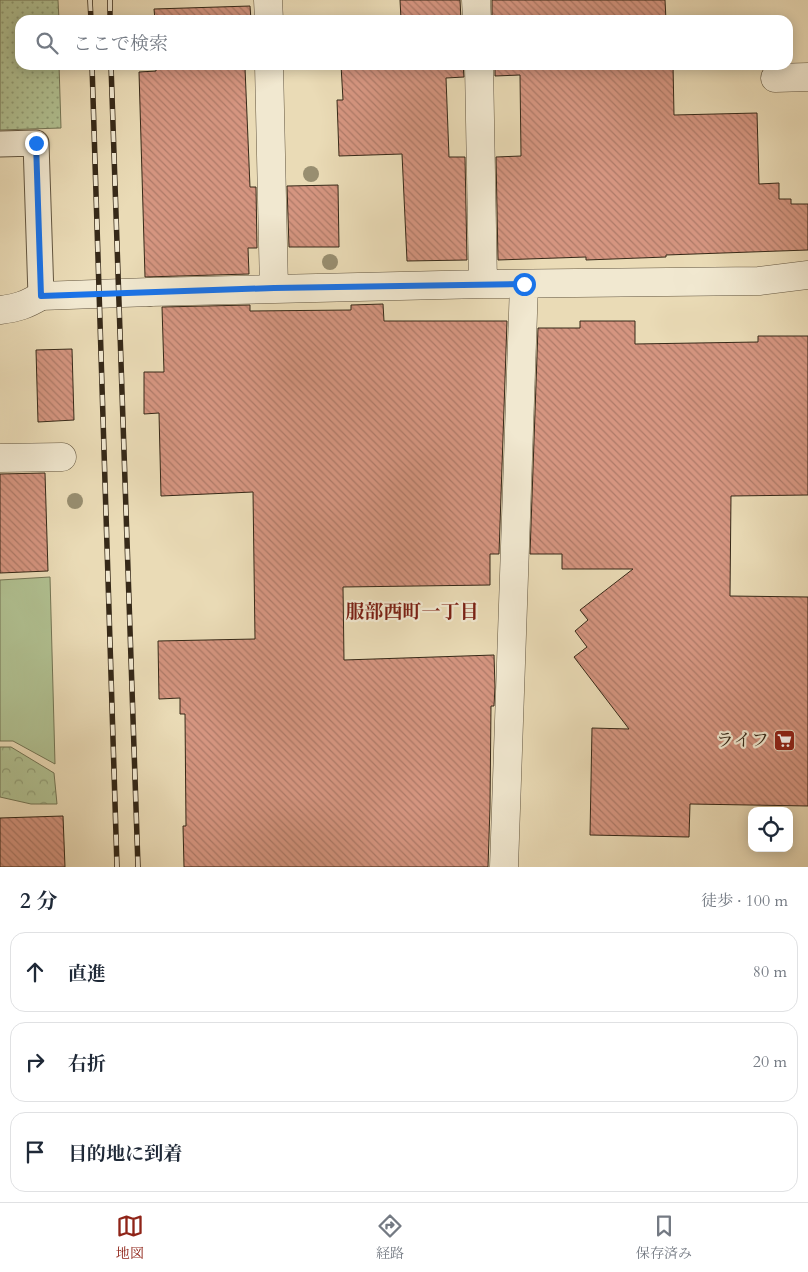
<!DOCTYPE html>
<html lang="ja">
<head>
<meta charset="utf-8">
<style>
  body { margin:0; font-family:Cardo,"Noto Serif JP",serif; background:#f2f2f3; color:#1f2937 }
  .controls { position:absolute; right:15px; bottom:15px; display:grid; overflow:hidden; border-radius:10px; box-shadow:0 2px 12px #0003 }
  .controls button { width:45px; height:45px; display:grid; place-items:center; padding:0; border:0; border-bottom:1px solid #e0e1e3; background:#fff; color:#1f2937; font:25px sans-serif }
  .stop { position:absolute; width:15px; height:15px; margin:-11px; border:4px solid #1a73e8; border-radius:50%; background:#fff }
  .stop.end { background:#1a73e8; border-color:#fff; box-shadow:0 1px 5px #0008 }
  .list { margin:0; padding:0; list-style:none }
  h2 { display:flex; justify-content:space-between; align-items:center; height:65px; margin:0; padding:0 20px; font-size:21px }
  h2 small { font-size:16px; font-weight:400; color:#747a83 }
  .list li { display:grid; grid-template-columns:32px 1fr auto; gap:15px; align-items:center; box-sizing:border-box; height:80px; margin:0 10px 10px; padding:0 10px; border:1px solid #e0e1e3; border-radius:15px }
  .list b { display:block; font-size:19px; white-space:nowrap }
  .list em { font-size:16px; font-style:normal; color:#747a83 }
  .icon { flex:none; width:28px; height:28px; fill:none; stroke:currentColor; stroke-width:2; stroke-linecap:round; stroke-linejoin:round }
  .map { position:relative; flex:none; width:808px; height:867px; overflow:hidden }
  .search { position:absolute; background:#fff; box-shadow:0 2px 12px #0003; left:15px; right:15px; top:15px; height:55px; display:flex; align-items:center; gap:12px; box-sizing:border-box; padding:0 18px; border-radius:15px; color:#747a83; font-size:19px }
  .sheet { height:335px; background:#fff }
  nav { display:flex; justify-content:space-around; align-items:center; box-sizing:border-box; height:70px; border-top:1px solid #e0e1e3; background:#fff; font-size:14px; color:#747a83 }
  nav a { display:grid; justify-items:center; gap:2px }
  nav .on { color:#8f2418 }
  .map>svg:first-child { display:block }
  .grass { fill:#b1c192; stroke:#747555 }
  .forest { fill:url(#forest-crowns); stroke:#747555 }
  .park { fill:url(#park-dots); stroke:#747555 }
  .building { fill:url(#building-back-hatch); stroke:#362918 }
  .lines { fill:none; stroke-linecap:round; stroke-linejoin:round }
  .service-casing { stroke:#635640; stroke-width:27 }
  .pedestrian-casing { stroke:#635640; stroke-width:29 }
  .minor-casing { stroke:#635640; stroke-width:29 }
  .service { stroke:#f1e8d0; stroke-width:25 }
  .pedestrian { stroke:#f1e8d0; stroke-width:28 }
  .minor { stroke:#f1e8d0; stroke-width:28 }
  .rail-casing { stroke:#362918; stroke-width:5.5 }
  .rail { stroke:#f1e8d0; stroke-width:4; stroke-dasharray:11; stroke-linecap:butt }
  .tree { fill:#988e70 }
  .route { stroke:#1a73e8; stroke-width:6 }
  .labels { text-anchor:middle; stroke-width:4.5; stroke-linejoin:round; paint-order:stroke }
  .poi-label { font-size:18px; fill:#362918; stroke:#f1e8d0; text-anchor:end }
  .neighbourhood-label { font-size:19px; font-weight:bold; fill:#7a1f14; stroke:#f1e8d0 }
</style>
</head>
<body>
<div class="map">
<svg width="808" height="867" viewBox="0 0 808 867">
  <defs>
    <pattern id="forest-crowns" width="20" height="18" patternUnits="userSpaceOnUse" patternTransform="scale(1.25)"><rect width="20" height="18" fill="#b1c192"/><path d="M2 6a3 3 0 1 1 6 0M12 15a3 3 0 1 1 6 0" fill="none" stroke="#919d76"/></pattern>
    <pattern id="park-dots" width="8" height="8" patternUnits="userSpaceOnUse" patternTransform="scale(1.25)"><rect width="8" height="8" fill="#b1c192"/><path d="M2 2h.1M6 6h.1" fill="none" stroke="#919d76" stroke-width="1.8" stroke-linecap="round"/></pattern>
    <pattern id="building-back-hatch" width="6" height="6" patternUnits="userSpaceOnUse" patternTransform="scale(1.25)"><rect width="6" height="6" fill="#d59580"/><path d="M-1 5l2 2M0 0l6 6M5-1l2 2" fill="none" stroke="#ae7a68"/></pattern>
  </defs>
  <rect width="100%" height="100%" fill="#eadbb6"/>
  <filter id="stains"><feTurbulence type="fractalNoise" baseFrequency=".004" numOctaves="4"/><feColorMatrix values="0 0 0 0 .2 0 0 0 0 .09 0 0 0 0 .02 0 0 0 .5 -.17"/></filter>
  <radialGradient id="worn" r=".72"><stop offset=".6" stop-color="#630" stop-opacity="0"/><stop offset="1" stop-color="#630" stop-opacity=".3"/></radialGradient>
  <path class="grass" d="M50,577l5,187 -42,-23h-13v-161z"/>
  <path class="forest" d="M0,747h11l43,26 3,31h-26l-31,-7z"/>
  <path class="park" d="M0,0h58l1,20h-39v45h39l2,63 -61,2z"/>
  <path class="building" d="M400,0h60l1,20h-89l29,-1z
    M492,0h173l1,20h-174z
    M250,6l1,14h-96l-1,-11z
    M156,65h96v3h-7l5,119h6l1,61h-9l1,26 -104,3 -6,-205 17,-1z
    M341,65h122l1,12 -18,1 3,79h16l2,103 -60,1 -5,-107 -63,2 -2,-56h6z
    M495,65h178l1,50 83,-2 2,71 20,-1v16h12v5h17v46l-142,5v2l-80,3v-3l-88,3 -2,-103 25,-1 -1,-81 -25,1z
    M338,185l1,62h-50l-2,-61z
    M383,304l1,17h123l-8,233h-9v31l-147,2 1,73 150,-5 1,32 -1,19h-3l-1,101 -2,60h-304l-1,-41h3l-1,-112h-5v-16l-21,1 -1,-58 97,-2 -2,-147 -92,4 -2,-83 -15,1v-42h20l-2,-65 88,-2v6l101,-1v-5z
    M580,321h55v23l123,-2v-6h50v159l-77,1 -1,100 78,1v209l-118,-2 -1,33 -99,-2 2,-107 37,1 -55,-72 13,-10 -12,-16 13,-11 -8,-10 53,-41h-71v-15h-32l8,-226h42z
    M72,349l2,71 -36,2 -2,-72z
    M45,473l3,98 -48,2v-99z
    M63,816l2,51h-65v-49z"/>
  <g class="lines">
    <defs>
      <path id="service" d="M0,144l36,-1 5,153"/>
      <path id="pedestrian" d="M41,296l109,-4"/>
      <path id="minor" d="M268,0l1,20
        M476,0l1,20
        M269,65l5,224
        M479,65l4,219
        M775,78l33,-1
        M150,292l333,-8 276,-3 49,-6
        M0,310c17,-2 26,-5 41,-14
        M0,458l62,-1
        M504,867l20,-583"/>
    </defs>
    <use href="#service" class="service-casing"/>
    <use href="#pedestrian" class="pedestrian-casing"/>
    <use href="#minor" class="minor-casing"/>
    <use href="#service" class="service"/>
    <use href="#pedestrian" class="pedestrian"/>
    <use href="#minor" class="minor"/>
    <defs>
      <path id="rail" d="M90,0l1,20
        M110,0v20
        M92,65l25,802
        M111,65l27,802"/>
    </defs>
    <use href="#rail" class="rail-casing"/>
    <use href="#rail" class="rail"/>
  </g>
  <g class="tree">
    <circle cx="311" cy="174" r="8"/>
    <circle cx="330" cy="262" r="8"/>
    <circle cx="75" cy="501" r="8"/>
  </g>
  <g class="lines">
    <path class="route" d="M36,143l5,153 233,-8 250,-4"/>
  </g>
  <defs>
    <symbol id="supermarket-square" viewBox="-11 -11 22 22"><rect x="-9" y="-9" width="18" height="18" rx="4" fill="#8f2418" stroke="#f1e8d0"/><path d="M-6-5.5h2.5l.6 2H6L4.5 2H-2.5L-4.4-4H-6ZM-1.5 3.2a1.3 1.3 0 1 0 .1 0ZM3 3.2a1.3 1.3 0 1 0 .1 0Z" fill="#fff"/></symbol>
  </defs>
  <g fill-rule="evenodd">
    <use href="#supermarket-square" x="772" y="728" width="25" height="25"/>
  </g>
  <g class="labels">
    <g class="poi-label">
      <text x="769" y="746">ライフ</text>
    </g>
    <g class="neighbourhood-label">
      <text x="412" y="618">服部西町一丁目</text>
    </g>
  </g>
  <rect width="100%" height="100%" filter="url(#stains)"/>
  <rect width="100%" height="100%" fill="url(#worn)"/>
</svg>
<div class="controls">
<button><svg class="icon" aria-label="locate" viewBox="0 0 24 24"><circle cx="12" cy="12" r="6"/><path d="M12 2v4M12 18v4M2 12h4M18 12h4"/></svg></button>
</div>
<div class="stop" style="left:524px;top:284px"></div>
<div class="stop end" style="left:36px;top:143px"></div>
<div class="search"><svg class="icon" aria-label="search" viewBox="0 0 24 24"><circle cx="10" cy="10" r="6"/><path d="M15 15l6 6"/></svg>ここで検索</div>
</div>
<section class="sheet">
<h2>2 分<small>徒歩 · 100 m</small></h2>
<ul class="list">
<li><svg class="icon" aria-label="ahead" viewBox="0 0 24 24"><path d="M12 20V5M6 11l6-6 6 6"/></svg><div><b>直進</b></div><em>80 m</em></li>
<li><svg class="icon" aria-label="right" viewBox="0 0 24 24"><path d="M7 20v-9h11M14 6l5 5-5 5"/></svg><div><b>右折</b></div><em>20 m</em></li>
<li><svg class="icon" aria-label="arrive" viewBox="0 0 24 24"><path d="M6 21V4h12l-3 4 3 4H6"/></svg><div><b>目的地に到着</b></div></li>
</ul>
</section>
<nav>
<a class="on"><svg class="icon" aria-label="map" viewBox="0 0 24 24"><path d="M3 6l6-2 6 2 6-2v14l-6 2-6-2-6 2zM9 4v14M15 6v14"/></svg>地図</a>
<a><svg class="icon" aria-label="directions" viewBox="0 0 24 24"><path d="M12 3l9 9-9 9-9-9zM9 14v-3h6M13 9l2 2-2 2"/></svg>経路</a>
<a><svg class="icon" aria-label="saved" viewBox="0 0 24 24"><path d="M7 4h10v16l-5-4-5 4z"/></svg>保存済み</a>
</nav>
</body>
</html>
